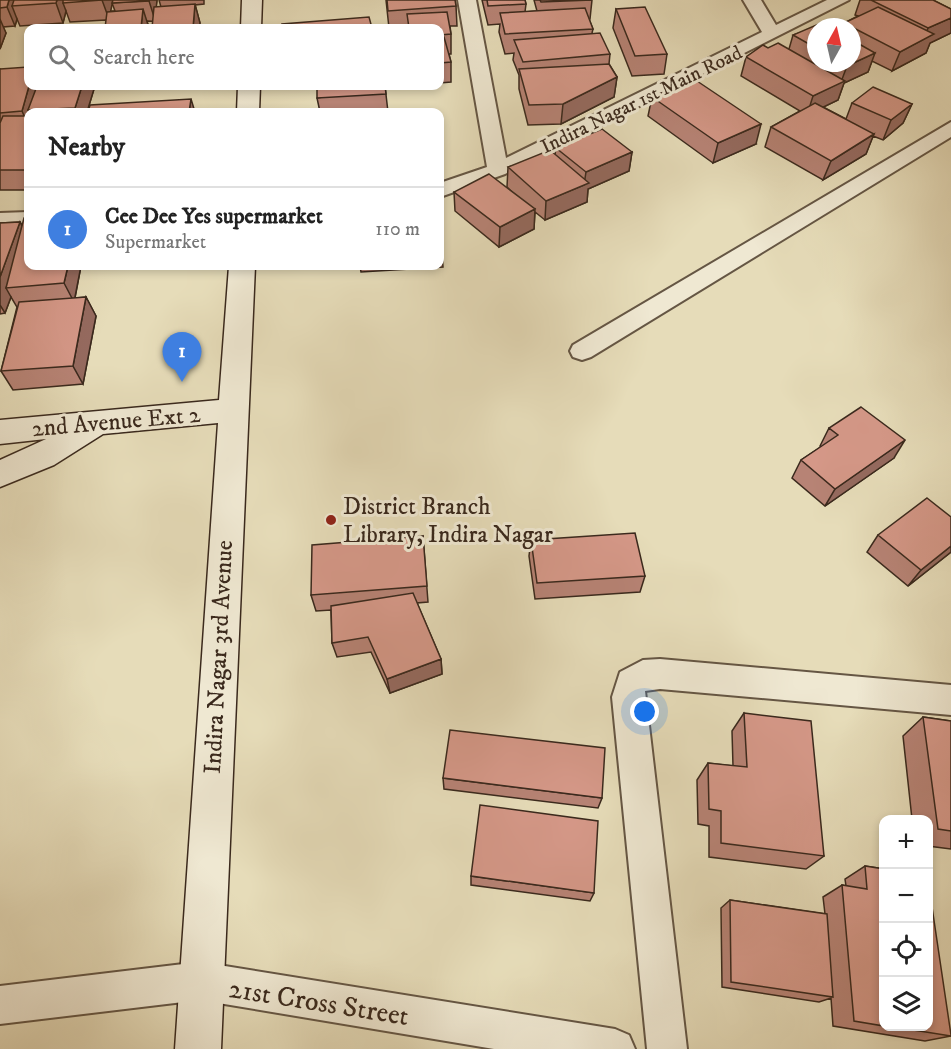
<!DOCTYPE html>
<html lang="en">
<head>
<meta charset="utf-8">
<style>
  body { margin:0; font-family:"IM FELL DW Pica",serif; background:#f6f6f6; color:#222 }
  .controls { position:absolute; right:18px; bottom:18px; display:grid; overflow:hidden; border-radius:12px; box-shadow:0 3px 9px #0003 }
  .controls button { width:54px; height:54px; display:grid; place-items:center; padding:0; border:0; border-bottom:2px solid #e0e0e0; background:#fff; color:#222; font:30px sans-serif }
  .compass { position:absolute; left:807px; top:18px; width:54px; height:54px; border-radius:50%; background:#fff; box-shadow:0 3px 9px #0003; rotate:8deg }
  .you { position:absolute; left:645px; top:712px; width:21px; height:21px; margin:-15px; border:4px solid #fff; border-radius:50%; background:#1a73e8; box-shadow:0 0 0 9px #1a73e833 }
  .badge { display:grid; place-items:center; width:39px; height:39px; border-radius:50%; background:#1a73e8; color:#fff; font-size:20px; font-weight:700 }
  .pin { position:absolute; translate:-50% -50px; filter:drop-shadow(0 2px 3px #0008) }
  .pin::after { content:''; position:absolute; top:32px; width:21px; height:18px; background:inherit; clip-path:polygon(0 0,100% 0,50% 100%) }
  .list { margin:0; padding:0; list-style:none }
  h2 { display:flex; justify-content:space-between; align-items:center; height:78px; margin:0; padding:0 24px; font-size:26px }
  h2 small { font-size:20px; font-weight:400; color:#767676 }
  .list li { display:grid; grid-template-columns:39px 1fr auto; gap:18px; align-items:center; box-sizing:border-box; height:84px; padding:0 24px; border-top:2px solid #e0e0e0 }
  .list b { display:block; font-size:22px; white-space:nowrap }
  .list p { margin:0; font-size:20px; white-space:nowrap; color:#767676 }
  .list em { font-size:20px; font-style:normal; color:#767676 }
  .icon { flex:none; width:33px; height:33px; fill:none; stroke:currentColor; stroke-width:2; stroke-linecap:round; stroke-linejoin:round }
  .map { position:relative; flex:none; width:951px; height:1049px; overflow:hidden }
  .search { position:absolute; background:#fff; box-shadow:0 3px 9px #0003; left:24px; top:24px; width:420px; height:66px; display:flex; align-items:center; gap:15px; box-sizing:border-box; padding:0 21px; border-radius:12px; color:#767676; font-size:22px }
  .panel { position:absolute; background:#fff; box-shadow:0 3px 9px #0003; left:24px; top:108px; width:420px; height:162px; border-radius:12px }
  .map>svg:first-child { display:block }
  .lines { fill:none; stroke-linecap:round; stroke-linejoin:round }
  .street-casing { stroke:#655644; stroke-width:4 }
  .secondary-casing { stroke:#3a291d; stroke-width:3 }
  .street { fill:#efe8d2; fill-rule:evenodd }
  .secondary { fill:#efe8d2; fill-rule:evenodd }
  .wall { fill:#b78375; stroke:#3a291d; stroke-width:1.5 }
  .shaded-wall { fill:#956a5f; stroke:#3a291d; stroke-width:1.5 }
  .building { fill:#d59888; stroke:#3a291d; stroke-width:1.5 }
  .poi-dot { fill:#8f2418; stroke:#efe8d2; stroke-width:2 }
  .labels { text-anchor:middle; stroke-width:6; stroke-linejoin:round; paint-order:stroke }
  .far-street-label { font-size:20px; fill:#3a291d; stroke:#efe8d2 }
  .street-label { font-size:24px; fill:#3a291d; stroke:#efe8d2 }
  .poi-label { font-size:24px; fill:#3a291d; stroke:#efe8d2; text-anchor:start }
  .near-street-label { font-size:28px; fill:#3a291d; stroke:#efe8d2 }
</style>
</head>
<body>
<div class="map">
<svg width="951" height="1049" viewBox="0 0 951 1049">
  <rect width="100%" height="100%" fill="#e6dcb9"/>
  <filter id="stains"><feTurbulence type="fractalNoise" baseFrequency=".00333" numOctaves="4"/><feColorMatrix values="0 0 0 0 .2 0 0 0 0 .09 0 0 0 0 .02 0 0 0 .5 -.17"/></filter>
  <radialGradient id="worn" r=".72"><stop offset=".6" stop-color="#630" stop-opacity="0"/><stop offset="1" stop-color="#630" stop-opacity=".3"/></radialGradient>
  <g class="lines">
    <defs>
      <path id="street" d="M458,0h18l30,158 256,-126 -19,-32h18l15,25 51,-25h22l-344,174 -65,23v-14l47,-16z
        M951,122v15l-360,220 -9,3 -9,-3 -3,-6 3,-6z
        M28,212v14l-28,1v-14z
        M660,659l291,26v30l-291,-26 -15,2 42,358h-40l-35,-352 8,-25 23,-12z
        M200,962l415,67 14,6 6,14h-141l-294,-49 -200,24v-38z"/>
      <path id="secondary" d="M242,0h20l-1,28h-20z
        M238,86h22l-1,26h-22z
        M229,266h26l-34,783h-46l43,-626 -115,11 -49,31 -54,22v-27l46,-21 -46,5v-24l219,-20z"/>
    </defs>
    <use href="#street" class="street-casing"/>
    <use href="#secondary" class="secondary-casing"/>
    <use href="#street" class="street"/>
    <use href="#secondary" class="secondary"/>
  </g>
  <path class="wall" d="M0,0h113l-3,11h5l-3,-8 45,-3 -1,7h5l-2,-7h45v4l-9,1 5,18 -53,-2 2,7 -43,-8 -36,2 -4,-11 -3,12 -43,3 -3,-7 -2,7 -12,1 3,6 -6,16z
    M386,0h69l1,6 1,20h-7l1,8v20h-2l2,8v20l-11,1v-55h-51z
    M482,0h43l1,4 -1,8 12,-1 -3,-11h58l-2,19h-1l4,10 -1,4 18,21 -1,10 8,13 -3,20 -53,27 -33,1 -9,-36v-14l-6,-15 1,-7 -9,1 -6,-22 1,-8 -12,1z
    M860,0h73l18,9v24l-21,10 -4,10 -34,18 -20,-10 -4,11 -24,11 -6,17 -15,7 23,12 6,-16 60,1 -9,19 -20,17 -10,-4 -7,18 -43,26 -58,-33 6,-20 29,-16 -59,-35 5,-19 43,-8 4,-14 23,-8v36h36v-36h-9l1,-4 14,-7 -3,-1z
    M616,9l51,45 -3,20 -32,2 -19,-48z
    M0,69l28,17 66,3 -7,23h-59v78h-28z
    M385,86l3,26h-68l-3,-14z
    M652,97l104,47 -43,19 -65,-47z
    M556,148l76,4 -3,19 -41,18 -1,13 -42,18 -10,-8 -1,17 -35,18 -44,-36 -1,-19h58l-5,-5 1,-20 47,-12z
    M20,222l2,3 59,41 -6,32 11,-1 10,19 -13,68 -70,6 -12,-19 16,-64 -6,-10 -6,16 -5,1v-91z
    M440,226l3,41 -82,5 -1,-6h80z
    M829,428l65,30 -69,48 -33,-28 9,-18 20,-13 -1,-1z
    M951,517v35l-43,34 -41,-34 11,-17z
    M423,536l5,66 -11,1 24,56 1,15 -52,19 -19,-41 -34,5 -5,-14 -1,-33 -15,1 -5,-16z
    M531,540l114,36 -5,16 -105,7 -6,-43z
    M744,713l80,143 -18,13 -97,-12v-31l-11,-2 -1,-44 11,-17 25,3 -1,-35z
    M923,717l28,4v128l-23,-3v-27h-16l-9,-83z
    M443,778l159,20 -4,10 -154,-19z
    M865,866l19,3v157h44l23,10 -26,5 -92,-15 -2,-28 -12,4 -97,-15 -1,-79 9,-8 95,14 -2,-17 19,-12 4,1 -1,-7z
    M471,876l123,17 -4,8 -119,-16z"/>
  <path class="shaded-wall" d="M9,0h14l-11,6 5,13 -2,7 -8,-19z
    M57,0h11l-5,3 3,8 -3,12 -7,-20z
    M102,0h11l-4,19z
    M149,0h8l-2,20 -6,-19z
    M195,4l5,19 -1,5h-6z
    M143,9l6,19h-8z
    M951,18v15l-21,10 -4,10 -34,18 8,-19 24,-13 4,-11z
    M0,19l6,14 -6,16z
    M875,53l-7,19 -24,11 -6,17 -31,15 6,-19 28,-14 6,-16z
    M617,77l-3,20 -53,27 2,-20z
    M29,86h12l-13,24 1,2 -1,13 -6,-14z
    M82,86h10l2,3 -7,23h-10l-2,-4z
    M191,99l4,13h-6z
    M912,104l-9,19 -20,17 8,-20z
    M761,124l-5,20 -43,19 5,-20z
    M874,134l-8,20 -43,26 8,-19z
    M632,152l-3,19 -41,18 -1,13 -42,18 1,-19 38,-16 2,-13z
    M535,209l-1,20 -35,18 1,-20z
    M20,222l8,16 -22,50 5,9 -6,16 -5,-8v-28z
    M68,266h13l-7,36 -10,-19z
    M86,297l10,19 -13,68 -10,-18z
    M905,440l-11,18 -69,48 10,-17z
    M951,546v6l-43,34 13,-16z
    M441,659l1,15 -52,19 -3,-14z"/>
  <path class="building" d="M0,0h9l-2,7 -7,1z
    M14,0h43l-1,3 -44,3z
    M63,0h39l-39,3z
    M113,0h36v1l-37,2z
    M387,0h68l1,6 -68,5z
    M487,0h38l1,4 -38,2z
    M540,0h52l-51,2z
    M871,0h62l18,9v9l-23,10z
    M195,4l-2,24h-41l2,-21z
    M645,7l22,47 -32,2 -19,-47z
    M878,7l56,27 -34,18 -56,-29z
    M585,8l8,21 -88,5 -5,-21z
    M143,9l-2,19h-36l2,-16z
    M447,12l4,22 -11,1v-7h-31l-2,-14z
    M369,17l3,11h-89l-1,-4z
    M821,23l7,4h-12v21l-23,-13z
    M99,26l-1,2h-29z
    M600,33l10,21 -87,8 -9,-22z
    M440,37h4l7,25 -11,1z
    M852,40l23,13 -28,13 -4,-3h9z
    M778,43l67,38 -32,15 -67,-39 17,-12 5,3z
    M609,64l8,13 -54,27 -34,1 -10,-36z
    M28,67l1,19 -7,25 -22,2v-44z
    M694,79l67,45 -43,19 -66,-46z
    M37,86h45l-7,22 -47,2z
    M317,86h68l1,8 -69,4z
    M873,87l39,17 -21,16 -39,-17z
    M191,99l-2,13h-101l2,-7z
    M815,103l59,31 -43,27 -60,-34z
    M3,116h25v54h-28v-47z
    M602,129l30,23 -46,20 -30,-24z
    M550,150l39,33 -43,18 -38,-34z
    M489,174l46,35 -35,18 -46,-35z
    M24,218h4v48h40l-4,17 -58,5z
    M20,222l-20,55v-54z
    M440,226l2,21h-2z
    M86,297l-13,69 -72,5 18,-69z
    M861,407l44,33 -70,49 -34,-29 37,-25 -9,-7z
    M927,498l24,19v29l-30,24 -43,-35z
    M635,533l10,43 -108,7 -6,-43z
    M423,536l4,50 -116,9 1,-50z
    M413,593l28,66 -54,20 -19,-42 -36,6 -1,-37z
    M744,713l67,8 13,135 -103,-13v-32l-12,-2 -1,-46 39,4z
    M923,717l28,4v110l-13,-2z
    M450,730l155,18 -3,50 -159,-20z
    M480,805l118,16 -4,72 -123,-17z
    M865,866l19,3v157l-30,-5 -12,-136 25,4z
    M928,880l23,155v1l-63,-10h40z
    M730,900l97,14 6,83 -102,-15z"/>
  <circle class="poi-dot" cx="331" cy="520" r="6"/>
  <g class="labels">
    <g class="far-street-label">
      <text transform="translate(641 99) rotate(-26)" y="7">Indira Nagar 1st Main Road</text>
    </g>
    <g class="street-label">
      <text transform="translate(116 421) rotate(-5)" y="8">2nd Avenue Ext 2</text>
      <text transform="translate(218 657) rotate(-87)" y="8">Indira Nagar 3rd Avenue</text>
    </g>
    <g class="poi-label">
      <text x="343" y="514">District Branch<tspan x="343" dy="28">Library, Indira Nagar</tspan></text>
    </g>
    <g class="near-street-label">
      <text transform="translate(319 1001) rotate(9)" y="10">21st Cross Street</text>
    </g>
  </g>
  <rect width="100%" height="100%" filter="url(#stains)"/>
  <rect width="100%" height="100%" fill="url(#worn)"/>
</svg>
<div class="controls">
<button>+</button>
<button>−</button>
<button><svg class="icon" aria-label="locate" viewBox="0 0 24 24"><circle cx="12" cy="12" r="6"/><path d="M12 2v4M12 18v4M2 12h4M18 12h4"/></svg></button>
<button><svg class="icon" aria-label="layers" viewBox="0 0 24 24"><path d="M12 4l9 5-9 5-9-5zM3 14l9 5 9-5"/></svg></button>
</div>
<svg class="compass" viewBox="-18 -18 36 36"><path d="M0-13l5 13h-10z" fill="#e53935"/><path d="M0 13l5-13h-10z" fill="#767676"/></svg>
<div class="you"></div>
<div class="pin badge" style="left:182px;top:382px;background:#3f7fe0">1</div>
<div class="search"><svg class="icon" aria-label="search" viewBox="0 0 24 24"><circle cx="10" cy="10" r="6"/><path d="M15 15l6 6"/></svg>Search here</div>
<section class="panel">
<h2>Nearby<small></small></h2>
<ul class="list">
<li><span class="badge" style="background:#3f7fe0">1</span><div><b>Cee Dee Yes supermarket</b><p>Supermarket</p></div><em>110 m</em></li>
</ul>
</section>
</div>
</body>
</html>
